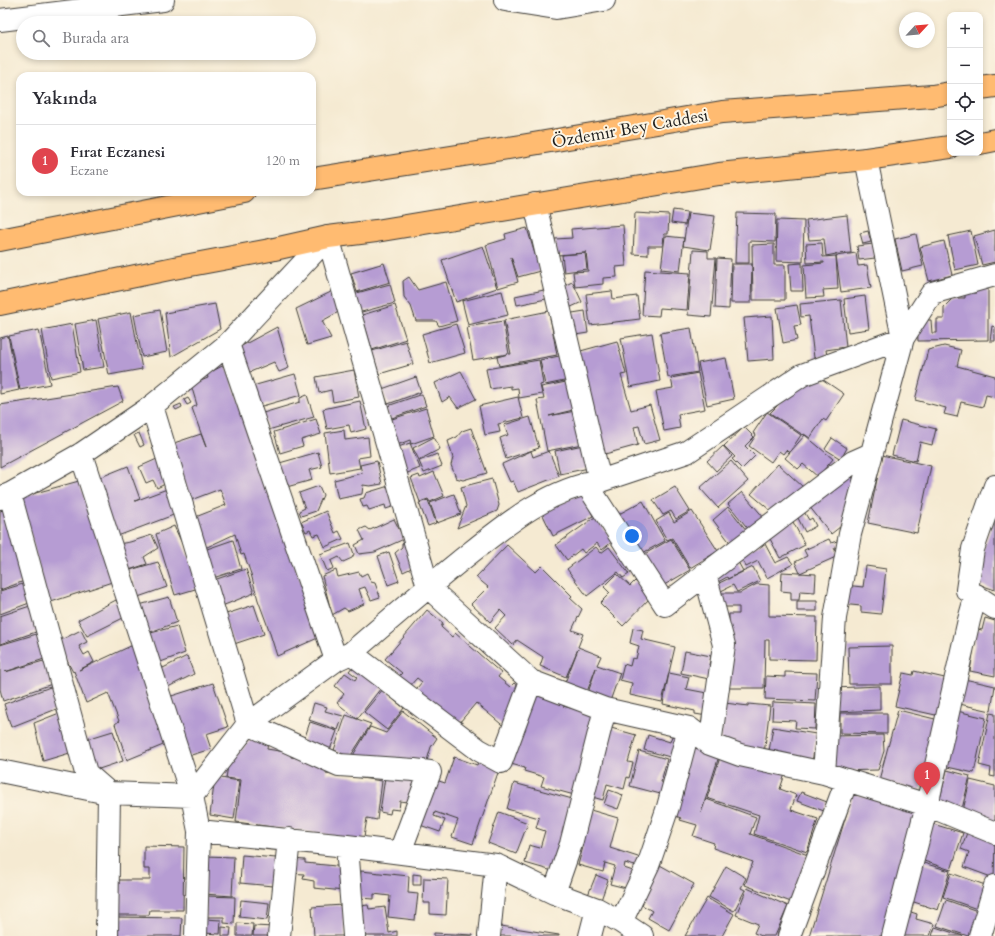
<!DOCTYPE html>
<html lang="tr">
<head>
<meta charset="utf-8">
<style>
  body { margin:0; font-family:Cardo,serif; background:#f7f7f7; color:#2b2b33 }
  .controls { position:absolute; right:12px; top:12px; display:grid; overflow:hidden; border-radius:8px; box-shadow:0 2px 6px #0003 }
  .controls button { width:36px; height:36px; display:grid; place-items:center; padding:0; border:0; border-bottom:1px solid #e1e1e2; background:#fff; color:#2b2b33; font:20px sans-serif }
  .compass { position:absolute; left:899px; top:12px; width:36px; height:36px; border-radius:50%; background:#fff; box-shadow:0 2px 6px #0003; rotate:64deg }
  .you { position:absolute; left:632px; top:536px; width:14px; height:14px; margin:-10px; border:3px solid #fff; border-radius:50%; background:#1a73e8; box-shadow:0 0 0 6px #1a73e833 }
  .badge { display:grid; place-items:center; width:26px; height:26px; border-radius:50%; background:#d1495b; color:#fff; font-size:13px; font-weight:700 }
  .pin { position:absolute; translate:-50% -33px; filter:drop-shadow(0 1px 2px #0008) }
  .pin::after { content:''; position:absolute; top:21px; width:14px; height:12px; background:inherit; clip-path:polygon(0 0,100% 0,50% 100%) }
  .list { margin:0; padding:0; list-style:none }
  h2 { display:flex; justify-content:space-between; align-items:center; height:52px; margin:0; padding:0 16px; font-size:17px }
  h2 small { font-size:13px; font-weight:400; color:#7c7c81 }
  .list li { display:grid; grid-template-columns:26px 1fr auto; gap:12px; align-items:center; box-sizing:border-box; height:72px; padding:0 16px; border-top:1px solid #e1e1e2 }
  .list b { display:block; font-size:15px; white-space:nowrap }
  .list p { margin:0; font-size:13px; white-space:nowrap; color:#7c7c81 }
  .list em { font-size:13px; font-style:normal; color:#7c7c81 }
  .icon { flex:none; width:22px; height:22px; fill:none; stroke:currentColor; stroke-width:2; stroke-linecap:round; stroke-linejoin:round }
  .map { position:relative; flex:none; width:995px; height:936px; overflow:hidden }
  .search { position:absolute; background:#fff; box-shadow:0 2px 6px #0003; left:16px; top:16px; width:300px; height:44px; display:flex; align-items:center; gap:10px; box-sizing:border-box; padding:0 14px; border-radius:22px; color:#7c7c81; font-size:15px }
  .panel { position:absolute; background:#fff; box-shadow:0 2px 6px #0003; left:16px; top:72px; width:300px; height:124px; border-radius:12px }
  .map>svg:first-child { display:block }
  .building { fill:#b69cd3 }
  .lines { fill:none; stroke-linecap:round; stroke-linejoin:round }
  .minor-casing { stroke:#3d3b37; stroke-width:24 }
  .major-casing { stroke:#3d3b37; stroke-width:24 }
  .minor { stroke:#fff; stroke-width:22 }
  .major { stroke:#ffbb71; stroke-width:22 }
  .labels { text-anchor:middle; stroke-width:4; stroke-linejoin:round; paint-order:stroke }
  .street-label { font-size:17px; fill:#1c1c1c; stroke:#fcf5e5 }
</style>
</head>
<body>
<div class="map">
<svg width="995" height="936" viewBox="0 0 995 936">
  <rect width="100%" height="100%" fill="#fcf5e5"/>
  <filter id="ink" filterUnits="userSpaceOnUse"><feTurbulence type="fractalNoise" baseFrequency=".025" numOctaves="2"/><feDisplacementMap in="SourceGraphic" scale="8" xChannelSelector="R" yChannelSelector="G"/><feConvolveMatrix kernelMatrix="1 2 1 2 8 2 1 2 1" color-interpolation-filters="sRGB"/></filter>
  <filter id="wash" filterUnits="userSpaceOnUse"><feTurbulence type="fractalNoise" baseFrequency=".012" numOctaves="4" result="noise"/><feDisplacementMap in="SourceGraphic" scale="16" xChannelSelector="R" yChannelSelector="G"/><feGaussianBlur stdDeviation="0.9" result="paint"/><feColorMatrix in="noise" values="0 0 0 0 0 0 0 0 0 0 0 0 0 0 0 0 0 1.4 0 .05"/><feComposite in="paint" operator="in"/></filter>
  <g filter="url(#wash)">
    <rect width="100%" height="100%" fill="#f5ead2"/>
    <g id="blocks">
      <path class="building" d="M673,210l14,2 -2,13 -14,-2z
        M635,213l34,2 -1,19h-4l-1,12h-15v9l-15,-1z
        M688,213l27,3 -5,34 -27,-4z
        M737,213l39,1 -1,28 -26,-1v22h-14z
        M847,215l4,38 -15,1v-1v1l-10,2 -2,-17 -15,1 -3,-20z
        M777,220l27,1 -1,41 -27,-1z
        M623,225l3,41 -10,1 1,10 -14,1v6l-28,3 7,15 -13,6 -9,-20 12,-6 3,5 -2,-15 15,-1 -2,-20 -1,2 -28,2 -2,-16 17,-1 -1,-9z
        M527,228l13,43 -22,6 -7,-20 7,25 -20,6 -12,-43 20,-6 -1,-5z
        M995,230v32l-13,3 -8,-29z
        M868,231l3,11 -8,2 -3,-11z
        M971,231l7,34 -23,5 -7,-34z
        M916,234l7,32 -21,5 -7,-32z
        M665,236l19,2 -4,33 -19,-2z
        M944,241l8,34 -23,6 -9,-34z
        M822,243l1,14 13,-1 2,33 -15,1 1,7 -18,1 -2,-33 20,-2v-1l-17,1 -1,-19z
        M774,244v21h11v35h-32l-1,-55z
        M873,244l2,14 -16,2 -2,-14z
        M483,246l14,42 -41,14 -14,-42z
        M693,250l15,1v7h8l-5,59 -23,-2z
        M585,253l2,16 -23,3 -2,-17z
        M856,253l2,13 9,-1 4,23 -30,4 -5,-36z
        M717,258l14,1 -2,50 -14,-1z
        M384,263l6,19 -33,10 -6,-19z
        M802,263l1,28h-12l-2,-27z
        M732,264h20l-1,39h-20z
        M645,270l45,3 -3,37 -27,-2 -1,8 -17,-1z
        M409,277l9,13 28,-8 11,39 -18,5 -3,-5h-20l-5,-15 -7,-9 -1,-16z
        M390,284l5,19 -37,10 -5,-19z
        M988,289v51l-70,1 -1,-21h14l1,13h5v-14h7v-12l9,-9h12v-5h11v-3z
        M335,290l9,19 -22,12 9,17 -24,7 -11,-36z
        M544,290l2,9 -29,6 -2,-9z
        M502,291l6,24 -40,10 -6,-24z
        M612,291l1,8 24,-3 3,23 -50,6 -4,-31z
        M865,296l4,33 -21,3 -4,-33z
        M841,300l5,47 -20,3 1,6 -13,2 -5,-42 -8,1 -1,-13z
        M215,304l5,25 -49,28 -6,-44z
        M395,305l11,34 -34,11 -10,-35z
        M797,305l4,20 -7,1 3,14 -14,3 -6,-35z
        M160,310l7,42 -25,5 -8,-42z
        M549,311l8,44 -58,11 -2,-9 11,-3 -35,6 -6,-33 36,-6 6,33h2l-7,-34z
        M585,311l3,22 -19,3 -3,-22z
        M131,312l11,57 -33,6 -11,-56z
        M772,316l2,43 -26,2 -4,-43z
        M96,320l8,47 -21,3 -8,-46z
        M72,324l8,48 -29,6 -9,-48z
        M456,324l9,29 -35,10 -8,-29z
        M992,326l3,1v14h-5z
        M277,327l12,41 -10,4 -5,-10 -31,13 -9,-25z
        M691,328l7,44 -30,5 -8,-44z
        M39,330l11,54 -30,6 -11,-54z
        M652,333l8,48 -30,6 -9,-49z
        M8,336l11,54 -19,4v-56z
        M406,341l7,23 -34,10 -7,-23z
        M617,341l9,33 -5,1 10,35 19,-5 10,35 -16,4 -5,-18 -5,1 4,18 -33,9 -28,-102z
        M944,346l17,4 -4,16 38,10v21l-9,-2 -3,12 -22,-5 -4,15 -13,-3 2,-6 -31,-8 13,-50z
        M564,355l5,25 -24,5 -5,-25z
        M726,358l8,41 -27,6 -9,-42z
        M539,360l4,24 -3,1 2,9 -23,4 -1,-10 -7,1v-3l-21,3 -4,-20z
        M226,364l94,273 -43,19 -9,-29 -10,-27 -7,-26 -7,-20 -3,1 -6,-21 -30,14 -12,-30 33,-13 -6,-16 -29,11 -20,-56 30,-10 5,13 -14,-39 5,-3 -6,-20 17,-7 -1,-4z
        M354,370l5,27 -26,5 -2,-12 -12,3 -3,-16z
        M461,371l15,28 -18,9 -8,-11 -8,5 -7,-19z
        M698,373l7,36 -27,5 2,14 -16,3 -8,-40 17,-3 -2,-10z
        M295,374l6,21 -46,13 -6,-21z
        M416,377l5,15 -33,12 -6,-15z
        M819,377l25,17 -18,27 -3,-2 -13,19 -6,-4 -1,1 -33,-22 18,-18z
        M571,381l6,28 -28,7 26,-5 7,33 -35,7 -10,-51 7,-1 -3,-12z
        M118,387l5,14 -123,66v-62z
        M422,394l4,12 -37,13 -4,-12z
        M307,395l7,22 -46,13 -5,-17 37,-11v-4z
        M518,397l5,21 -25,6 2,8 -15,3 -6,-29z
        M188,398l3,5 -4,2 -3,-5z
        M360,401l6,28 -15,4 -2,-8 -22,4 -4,-20z
        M181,404l1,3 -6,3 -2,-3z
        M426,408l8,28 -23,8 -1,-4 -13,5 -8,-25z
        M767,412l34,23 -12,18 -3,-3 -3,4 -4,-3 -8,11 -22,-16 7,-11 -3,-2z
        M530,417l9,31 -33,11 -6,-21 8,-3 -4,-10z
        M316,419l5,15 -20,6 2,6 -23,7 -6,-21z
        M901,420l35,9 -4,16 -12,-3 -4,19 -24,-6z
        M744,427l10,10 -9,9 10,10 -13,13 -10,-10 3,-2 -11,-11z
        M471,428l16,45 -24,7 -7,-2 -5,-13 2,-7 -5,-17 9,-4 5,-6z
        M344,430l1,10 23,-3 2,19 -12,2 2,10 -30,5 -5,-40z
        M139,433l5,12 -4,2 -6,-12z
        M805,435l28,24 -15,18 -15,-13 -5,5 -13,-11z
        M434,437l6,12 -21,11 -6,-12z
        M832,438l15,10 -6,11 -16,-10z
        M410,443l10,25 -15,6 -10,-26z
        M583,445l6,23 -29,6 -5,-23z
        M723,446l9,10 -16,15 -9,-10z
        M531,451l2,6 16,-6 10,25 -41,16 -5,-11 -3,1 -8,-18z
        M318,452l4,15 -13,3 3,10 -29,8 -7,-24z
        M437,454l5,12 -18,7 -5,-12z
        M882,455l49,11 -14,67 -49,-10z
        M157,459l10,24 -10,5 -4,-8 -7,3 -7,-16z
        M377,461l5,23 -12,2 -7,-1 -1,9 -24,5 -4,-19 28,-7 -2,-8z
        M731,461l17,20 -30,27 -18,-20z
        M778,464l25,23 -22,25 -6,-5 -4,4 -20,-17z
        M128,466l12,33 -5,2 32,-12 9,25 -61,23 -19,-58z
        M434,472l10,24 -14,6 -2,-3 -8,3 -9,-24 8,-3 1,3z
        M849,473l6,8 -10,42 -14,11 -22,-28z
        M492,479l7,26 -2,6 -40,17 9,-22 -5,-19z
        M79,481l33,101 -64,21 -27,-106z
        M392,485l6,20 -12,4 -1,-4 -16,5 -2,-4 -4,1 -3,-8 4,-1 2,-5z
        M319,486l4,9 -7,16 -15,5 -2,-5 6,-3 -6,-15z
        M675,487l15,24 -14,8 -5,-8 -8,4 -10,-15z
        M742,492l23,27 -15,12 -22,-27z
        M582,493l11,23 -40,20 -11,-23z
        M454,494l7,20 -24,9 -7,-20z
        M428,500l8,23 -8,3 -9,-23z
        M643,501l22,40 -30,16 -16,-43z
        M728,507l19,24 -16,13 -18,-24z
        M6,509l21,71 -27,10v-79z
        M803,510l6,10 3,-2 4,8 -11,6 -9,-18z
        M326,511l9,22 4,-2 4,8 -18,8 -6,-13 -6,2 -3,-6 -4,2 -5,-10z
        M692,511l26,40 -28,17 -18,-30 -5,2 -11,-19 13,-8 5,9z
        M995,516v74l-23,-8z
        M595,517l18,24 -11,9 -5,-7 -13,10 -3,-4 -14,11 -11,-15z
        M394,519l10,20 -29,13 -16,2 -4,-9 9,-5 -5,-10 7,-3 4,3z
        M792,520l13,25 -25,13 -13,-25z
        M174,526l28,61 -27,8 -19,-61z
        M152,535l6,13 -14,9 3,7 -21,7 -8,-27 12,-2z
        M671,539l19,31 -31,18 -18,-32z
        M829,539l2,4 6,-2 2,5 -5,2 4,8 -38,17 -5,-11 12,-6 -3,-6z
        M233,540l8,29 -28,9 -9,-28z
        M407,541l11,24 -15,7 -8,-19 7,-6v-3z
        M764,542l11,21 13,-6 5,7 -26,14 -9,-17 -12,6 -6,-12z
        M350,543l4,11 -2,4 -9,4 -4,-5 -8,4 3,7 -7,3 -7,-17z
        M507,545l29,27 6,-6 30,30 -2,2 12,11 -10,21 11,4 -5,13 23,9 -4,9 23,8 -11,31 -22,-8 9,-28 -11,29 -22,-9 15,-39 -12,28 -26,-11 3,-9 -26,-17 -4,5 -18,-17 11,-12 -6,-6 -10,12 -19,-18 17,-17 -12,-10z
        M596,547l5,6 8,-6 20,27 -6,4 -5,-6 -31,24 -20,-27z
        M389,552l10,29 -11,4 -10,-29z
        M737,560l6,11 -15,8 -1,-2 -9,5 -4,-10z
        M158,562l9,25 -29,10 -8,-27z
        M866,566l20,3 -5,45 -20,-2v-6l-20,-2 3,-19 19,2z
        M753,567l7,14 -23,11 -4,-7 -14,7 -4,-7z
        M246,569l8,24 -32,13 -8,-26z
        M336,570l2,7 21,-5 2,4 6,-3 4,9 4,1 5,14 -9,3 -6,-13 -6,2 5,15 -16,7 -4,-3 -12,7 -10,-39z
        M782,572l34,2 -1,18 -15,-1 -1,9h-8v-8l-10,-1z
        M617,574l13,12 5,-5 16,16 -28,29 -23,-23 10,-10 -6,-6z
        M26,583l6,19 -32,12v-23z
        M757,584l12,1v31l48,1 -1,43 -47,-1v-19h-4l-1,48h-36l1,-74h10v-7h-23v-14h24z
        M169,597l8,25 -29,11 -9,-28z
        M116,600l9,17 -38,19 -9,-16z
        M797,601h20v10h-20z
        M254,605l10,29 -30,10 -11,-29z
        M30,606l9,25 -39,13v-28z
        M427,610l16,13 -2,4 11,10 3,-4 46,40 -3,4 12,10 4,-4 9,7 -16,39 -31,-26 -22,26 -42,-35 10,-12 -5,-4 -9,10 -11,-10 5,-5 -17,-14z
        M985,618l10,3v55l-25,-5 7,-42 5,1z
        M177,626l8,27 -27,10 -11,-29z
        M633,628l10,2 -2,9 34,8 -13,55 -32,-7 2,-12 -12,-3 4,-16 6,2 2,-8 4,1 3,-13 -9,-3z
        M81,630l6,12 -8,4 5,9 5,-3 5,10 -15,8 54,-25 35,98 -41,17 -12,-36 4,-3 -11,-28 -22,10 -12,-32 -1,1 -16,-30z
        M40,633l7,25 -42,14 42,-12 5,24 -49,17 -3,-12v-44z
        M892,646v38h-43l-1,-37z
        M685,651l26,5 -2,9h3l-3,14 -28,-6z
        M187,656l7,18 -26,13 -13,-18 7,-3 1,2z
        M358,660l26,24 -27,35 -20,-16 7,-9 -9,-8 10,-13 10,7 2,-3 -8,-6z
        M914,671l35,8 -9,37 -45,-10 8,-33 10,2z
        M785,672l32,1 -2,28 -50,-2 1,-23 19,1z
        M669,673l20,4 -3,12 26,5 -5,22 -12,-2v-3l-32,-7z
        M960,678l35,8 -4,25 -36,-8z
        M213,683l15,44 -22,7 5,15 -23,7 -26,-57z
        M53,686l6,22 -48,19 -7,-23z
        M880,686v24l-45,2 -1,-24z
        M384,688l10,12 10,8 -17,22 -23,-18z
        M530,694l20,5h15l-2,7 36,10 -21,80 -37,-10 3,-9 -20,-6 1,-3 -14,-4z
        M773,702l43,2 -1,25 -20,-1 1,-7 -24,-1z
        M314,703l13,4 -2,4 18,5 -5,14 -29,-10z
        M725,703l23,3v-2l22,2 -6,48 -44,-10z
        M898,710l41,10 -19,71 -41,-11z
        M953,710l33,8 -12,55 -31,-7z
        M403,711l34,27 -6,9 -5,17 -74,-7 18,-30 16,6z
        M62,712l11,40 -30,9 -9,-38z
        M840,713h47v21l-47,-1z
        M990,713l5,1v63l-5,-1 1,-8 -12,-3z
        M346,715l25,9 -21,33 -16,-7z
        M310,722l27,9 -9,24 -25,-12z
        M604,726l32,9 -8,27 5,1 -4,15 -2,-1 -3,12 -17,-5 -4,16 -18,-5z
        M773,727l43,7 -4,30 -44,-7z
        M113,731l10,30 -27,9 -9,-31z
        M648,735l22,7 2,-6 11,2 -13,44 -7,-1 7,-24 -26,-7z
        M883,735l1,16 -6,19 -44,1 -1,-35z
        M252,738l16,2 -1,9 24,4v4l37,5 -2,11 56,8 -5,39 -10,-2 -4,25 -39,-9 -88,-12 5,-42 -15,-2 2,-12z
        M692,744l28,9 -19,60 5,-14 50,18 -6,17 58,21 -17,47 -46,-17 8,-23 -40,-14 1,-5 -21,-7 4,-11 -17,-5 1,-2 -11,-4z
        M639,751l28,8 -6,23 10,2 -3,12 -38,-10z
        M722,751l64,20 -6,18 16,6 -5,15 27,9 -11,33 -53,-18 5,-19 -52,-17z
        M454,757l23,8 2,-5 21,7 -27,77 -21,-7 6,-17 -23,-8 -1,4 11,4 -5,12 -23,-8 16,-45 12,4z
        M947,770l23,6 -8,33 -23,-6z
        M215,777l24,4 -5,38 -24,-4z
        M385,777l32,2 -4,24 -13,-2 -1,9 -8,-1 -1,5 -10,-2z
        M970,780l25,6v38l-33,-9z
        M514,783l62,17 -20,72 -31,-9 4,-18 11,3 5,-17 -9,-3 3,-10 -32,-9z
        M609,790l14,5 -5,14 -14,-5z
        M801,792l26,10 -3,9 -27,-10z
        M853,793l69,21 -38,122h-75z
        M587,809l31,9 -8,30 31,10 -3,9 -13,-4 -1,5 12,4 -6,17 -20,-5 5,-18 -10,-3 -2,9 -25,-7 5,-18 -6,-2z
        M499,812l29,11 -12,31 -28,-11z
        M933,824l30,9 -12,37 -30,-10z
        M968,830l27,9 -1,39 -30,-11 5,-15 -8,-3z
        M144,846l40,1 -1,63h-33l-1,5h-33v-35h34v-11h-6z
        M242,855l34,3 -3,28 -33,-3z
        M206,856l28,1 -2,39 -28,-2z
        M291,859l14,1v3l41,4 -2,24 -30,-3v-7l-11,-2 1,-5 -14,-1z
        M920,862l30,9 -12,39 -30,-10z
        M658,864l36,20 -25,46 -21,-12 4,-7 -15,-9z
        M726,866l20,12 -5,10 4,2 -11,21 -25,-14z
        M361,871l48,5 -1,17 10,1 -3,26 -27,-3 2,-21 -16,-2v5l-16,-1z
        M951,873l37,13 -8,24 -37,-13z
        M413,874l8,1v10h-8z
        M596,875l12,5 -7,20 -13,-5z
        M424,878l24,1 -2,36 -16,-1v-11h-7z
        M747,888l41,18 -13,30h-13l-8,-3 4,-9 -22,-9z
        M206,896l29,1 -1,27 -10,-1v-6h-18z
        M707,898l27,16 -12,22h-37z
        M241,900l28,3 -2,17 -28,-3z
        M946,900l37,13 -8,23h-7l-31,-10z
        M343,905l2,31h-31l-2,-29z
        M368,905l1,4 16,-2 4,26 8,-2v5h-39l-5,-29z
        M905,910l12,4 -1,5 18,5 -4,12h-33z
        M113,917l69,1 -1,18h-68z
        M204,919l17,1 -1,14 -17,-1z
        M237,923l16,1 -1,12h-15z
        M254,926l20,1v9h-21z
        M501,926l58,9v1h-60z
        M222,927l9,1 -1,8h-8z
        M935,927l28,9h-31z
        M434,933l39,2v1h-39z"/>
    </g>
  </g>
  <g filter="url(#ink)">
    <use href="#blocks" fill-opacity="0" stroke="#3d3b37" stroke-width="1"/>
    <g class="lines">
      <defs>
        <path id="minor" d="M505,0l51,8 48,-8
          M0,20l163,-20
          M535,204l65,277
          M328,237l100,350 103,94 74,28 84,19 21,16 30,11 84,18 103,32 68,28
          M228,344l108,316
          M152,406l96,318 91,41 75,5 16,2 -30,80
          M81,454l111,342 7,35 -3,105
          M586,483l79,122 188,-143 18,-8
          M995,486l-22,63 -6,41 28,18
          M10,494l76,279 23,20
          M0,498l10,-4 71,-40 71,-48 76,-62 100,-107
          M705,574l19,71 -14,99
          M351,653l128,97 22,12 30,-81
          M0,771l108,22
          M824,773l11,-155 15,-84 53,-196 -37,-179
          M192,796l56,-72 88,-64 15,-7c36,-31 72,-62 109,-92 42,-33 85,-71 140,-80l87,-29 115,-77 101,-37 29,-45 63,-18
          M199,831l148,15 149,19 58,28 43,16 24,13 21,14
          M347,846l7,90
          M554,893l17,-49 34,-135
          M621,922l28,-59 19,-56 21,-79
          M107,936l2,-143 83,3
          M279,936l10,-97
          M489,936l7,-71
          M590,936l7,-27
          M789,936l58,-156
          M893,936l34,-131 42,-185 7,-25
          M980,936l15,-50"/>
        <path id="major" d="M980,88l15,-2
          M980,143l15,-3
          M312,179l209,-33 201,-34 210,-16 18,-3
          M0,240l244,-48
          M0,304l174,-36 96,-18 58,-13 48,-6 343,-57 147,-15 84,-12"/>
      </defs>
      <use href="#minor" class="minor-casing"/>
      <use href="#major" class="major-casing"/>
      <use href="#minor" class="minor"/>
      <use href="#major" class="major"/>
    </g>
  </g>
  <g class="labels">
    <g class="street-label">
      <text transform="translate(630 128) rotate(-10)" y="6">Özdemir Bey Caddesi</text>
    </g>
  </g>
</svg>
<div class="controls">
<button>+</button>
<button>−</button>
<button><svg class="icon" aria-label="locate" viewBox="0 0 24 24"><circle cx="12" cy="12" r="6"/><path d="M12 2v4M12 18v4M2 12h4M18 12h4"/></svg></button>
<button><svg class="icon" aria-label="layers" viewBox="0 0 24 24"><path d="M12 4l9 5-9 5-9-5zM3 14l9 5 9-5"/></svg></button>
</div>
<svg class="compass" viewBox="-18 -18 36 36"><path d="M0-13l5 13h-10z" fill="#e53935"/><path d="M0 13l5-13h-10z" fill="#7c7c81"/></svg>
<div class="you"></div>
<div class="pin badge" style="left:927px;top:795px;background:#e0444e">1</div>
<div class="search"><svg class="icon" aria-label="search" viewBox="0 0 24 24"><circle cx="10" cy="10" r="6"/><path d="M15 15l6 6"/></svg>Burada ara</div>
<section class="panel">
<h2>Yakında<small></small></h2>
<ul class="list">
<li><span class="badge" style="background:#e0444e">1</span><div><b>Fırat Eczanesi</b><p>Eczane</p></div><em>120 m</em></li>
</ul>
</section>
</div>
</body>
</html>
